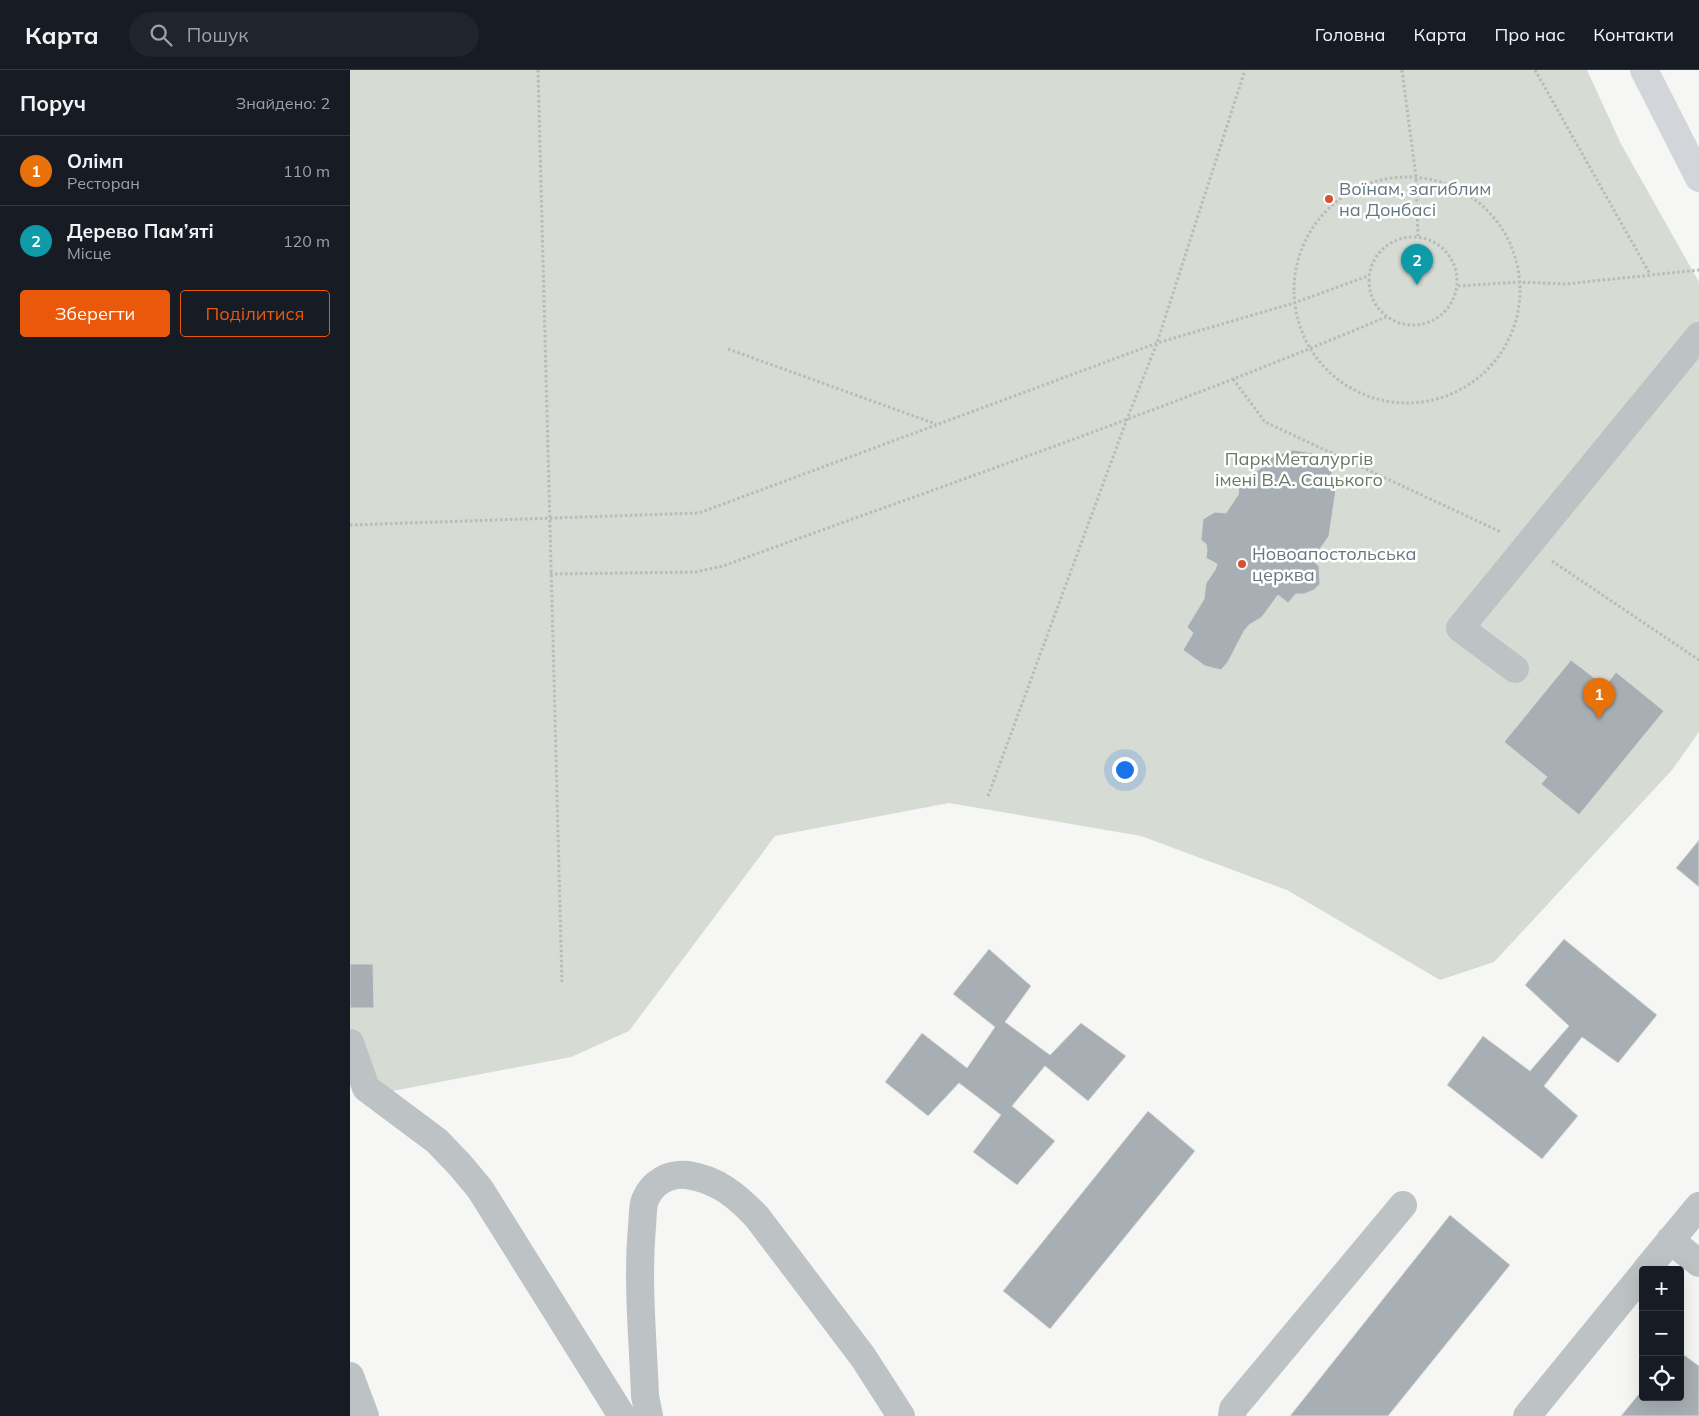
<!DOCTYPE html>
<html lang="uk">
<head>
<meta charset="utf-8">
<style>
  body { margin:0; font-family:Mulish,sans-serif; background:#20242c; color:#f1f3f6 }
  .controls { position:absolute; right:15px; bottom:15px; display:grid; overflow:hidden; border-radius:5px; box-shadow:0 5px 20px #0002 }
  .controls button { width:45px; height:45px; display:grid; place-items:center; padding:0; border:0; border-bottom:1px solid #363941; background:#171b24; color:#f1f3f6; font:25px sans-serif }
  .you { position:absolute; left:774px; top:699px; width:18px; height:18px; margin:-12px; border:4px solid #fff; border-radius:50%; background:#1a73e8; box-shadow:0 0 0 8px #1a73e833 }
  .badge { display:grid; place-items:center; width:32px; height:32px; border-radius:50%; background:#ea580c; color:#fff; font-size:16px; font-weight:700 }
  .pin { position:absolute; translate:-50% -41px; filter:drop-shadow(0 1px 2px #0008) }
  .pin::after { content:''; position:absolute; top:26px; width:18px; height:15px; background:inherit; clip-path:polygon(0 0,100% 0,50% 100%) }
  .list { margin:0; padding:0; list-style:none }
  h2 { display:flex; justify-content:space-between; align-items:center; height:65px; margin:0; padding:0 20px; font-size:21px }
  h2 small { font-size:16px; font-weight:400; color:#9ea1a6 }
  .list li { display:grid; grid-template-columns:32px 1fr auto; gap:15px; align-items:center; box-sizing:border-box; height:70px; padding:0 20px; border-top:1px solid #363941 }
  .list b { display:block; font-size:19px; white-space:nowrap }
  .list p { margin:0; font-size:16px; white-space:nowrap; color:#9ea1a6 }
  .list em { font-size:16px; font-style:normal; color:#9ea1a6 }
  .actions { display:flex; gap:10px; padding:15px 20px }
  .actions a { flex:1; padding:11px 0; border:1px solid #ea580c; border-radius:5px; text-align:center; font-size:18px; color:#ea580c }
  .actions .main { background:#ea580c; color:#fff }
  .icon { flex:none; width:28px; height:28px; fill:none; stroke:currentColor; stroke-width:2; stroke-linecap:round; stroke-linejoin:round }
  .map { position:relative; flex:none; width:1349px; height:1346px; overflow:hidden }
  header { display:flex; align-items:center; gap:30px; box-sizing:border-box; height:70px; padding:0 25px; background:#171b24; border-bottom:1px solid #363941 }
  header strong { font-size:24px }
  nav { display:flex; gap:28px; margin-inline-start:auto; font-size:18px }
  .search { width:350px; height:45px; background:#20242c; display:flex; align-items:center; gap:12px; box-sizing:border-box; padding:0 18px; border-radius:28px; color:#9ea1a6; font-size:19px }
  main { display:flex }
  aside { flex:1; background:#171b24 }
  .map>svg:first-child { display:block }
  .green { fill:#d6dbd3 }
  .building { fill:#a7afb4; stroke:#d8d8d6 }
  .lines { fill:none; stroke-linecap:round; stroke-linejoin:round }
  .path { stroke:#b8bbbd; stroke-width:3; stroke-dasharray:2.5 2.5; stroke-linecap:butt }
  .minor { stroke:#bdc2c5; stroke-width:28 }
  .major { stroke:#d2d6da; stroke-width:28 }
  .poi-dot { fill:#d85132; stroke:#fff; stroke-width:2 }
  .labels { text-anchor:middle; stroke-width:5; stroke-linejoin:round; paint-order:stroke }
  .poi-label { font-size:18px; fill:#677883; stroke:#fff; text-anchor:start }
  .park-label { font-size:18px; fill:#6b7a66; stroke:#fff }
</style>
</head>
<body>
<header>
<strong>Карта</strong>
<div class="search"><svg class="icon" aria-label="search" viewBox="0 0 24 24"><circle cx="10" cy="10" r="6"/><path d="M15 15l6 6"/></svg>Пошук</div>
<nav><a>Головна</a><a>Карта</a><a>Про нас</a><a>Контакти</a></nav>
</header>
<main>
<aside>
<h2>Поруч<small>Знайдено: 2</small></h2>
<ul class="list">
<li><span class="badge" style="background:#e8710a">1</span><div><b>Олімп</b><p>Ресторан</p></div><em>110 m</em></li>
<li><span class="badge" style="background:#0f9aa8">2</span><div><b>Дерево Пам’яті</b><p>Місце</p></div><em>120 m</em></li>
</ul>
<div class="actions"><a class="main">Зберегти</a><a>Поділитися</a></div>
</aside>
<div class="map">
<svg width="1349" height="1346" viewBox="0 0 1349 1346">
  <rect width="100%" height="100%" fill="#f6f6f4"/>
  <path class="green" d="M0,0h1237l34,74 78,138v450l-27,38 -178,192 -54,18 -153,-90 -146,-54 -192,-33 -174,33 -146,195 -58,26 -189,36 -32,-10z"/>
  <path class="building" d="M943,380l27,4 10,11 6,24 -7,47 -17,24 7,6 1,18 -6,6 -10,4h-8l-8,9 -10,-8 -16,22 -13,8 -5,6 -16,31 -7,8 -16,-4 -22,-16 10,-17 -6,-6 17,-28 2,-16 9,-13 2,-6 -11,-6 1,-8 -1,-6 -5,-4 2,-21 12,-7 11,1 12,-18 1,-8 3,-5 19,-14 8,-10z
    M1221,590l34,26 11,-14 48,39 -85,104 -38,-31 6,-7 -43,-35z
    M1349,770v47l-23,-19z
    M1214,869l93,76 -39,48 -36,-26 -38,49 34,30 -36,43 -95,-74 36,-49 47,35 39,-45 -44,-41z
    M639,879l42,37 -26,36 45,33 31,-32 45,33 -38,45 -43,-35 -33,40 43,35 -38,44 -44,-33 28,-37 -42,-32 -31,33 -43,-34 37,-49 45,35 28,-41 -42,-33z
    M0,894h23l1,44h-24z
    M798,1041l47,40 -145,178 -47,-38z
    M1100,1145l60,50 -122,151h-98z
    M1330,1282l19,14v50h-78l22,-27v8h37z"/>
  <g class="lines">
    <path class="path" d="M188,0l24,914
      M1052,0l14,107 2,59
      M1185,0l115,204
      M944 220a113 113 0 1 1 226 0a113 113 0 1 1-226 0Z
      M1019 211a44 44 0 1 1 88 0a44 44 0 1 1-88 0Z
      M1108,216l61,-4 46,2 134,-14
      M378,279l208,75
      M883,309l32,43 236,110
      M0,455l349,-12 458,-170 137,-40 74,-27
      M1202,491l147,99
      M200,504l145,-2 28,-6c221,-81 446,-157 663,-249
      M638,726l139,-377 30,-76 88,-273"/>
    <path class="minor" d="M1165,599l-55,-41 239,-292
      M0,973l16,45 71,53 23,24 20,24 142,227
      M1320,1170l29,23
      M1296,1200l53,-64
      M0,1306l15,40
      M299,1346l-4,-20c-2,-56 -8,-114 -3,-169 1,-8 0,-19 3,-27 7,-17 23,-27 42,-25 30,4 50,21 70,42l106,140 38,59
      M882,1346l1,-7 4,-5 166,-199
      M1177,1346l116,-142"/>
    <path class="major" d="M1294,0l55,108"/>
  </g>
  <g class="poi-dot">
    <circle cx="979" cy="129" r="5"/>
    <circle cx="892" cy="494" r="5"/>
  </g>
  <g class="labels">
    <g class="poi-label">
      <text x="989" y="125">Воїнам, загиблим<tspan x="989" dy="21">на Донбасі</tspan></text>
      <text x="902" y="490">Новоапостольська<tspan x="902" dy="21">церква</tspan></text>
    </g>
    <g class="park-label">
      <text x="949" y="395">Парк Металургів<tspan x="949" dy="21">імені В.А. Сацького</tspan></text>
    </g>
  </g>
</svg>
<div class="controls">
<button>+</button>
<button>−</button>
<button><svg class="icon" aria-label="locate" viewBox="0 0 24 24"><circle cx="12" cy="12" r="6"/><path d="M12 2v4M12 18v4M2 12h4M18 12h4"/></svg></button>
</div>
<div class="you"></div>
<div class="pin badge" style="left:1249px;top:649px;background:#e8710a">1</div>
<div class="pin badge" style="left:1067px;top:215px;background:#0f9aa8">2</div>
</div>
</main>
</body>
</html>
